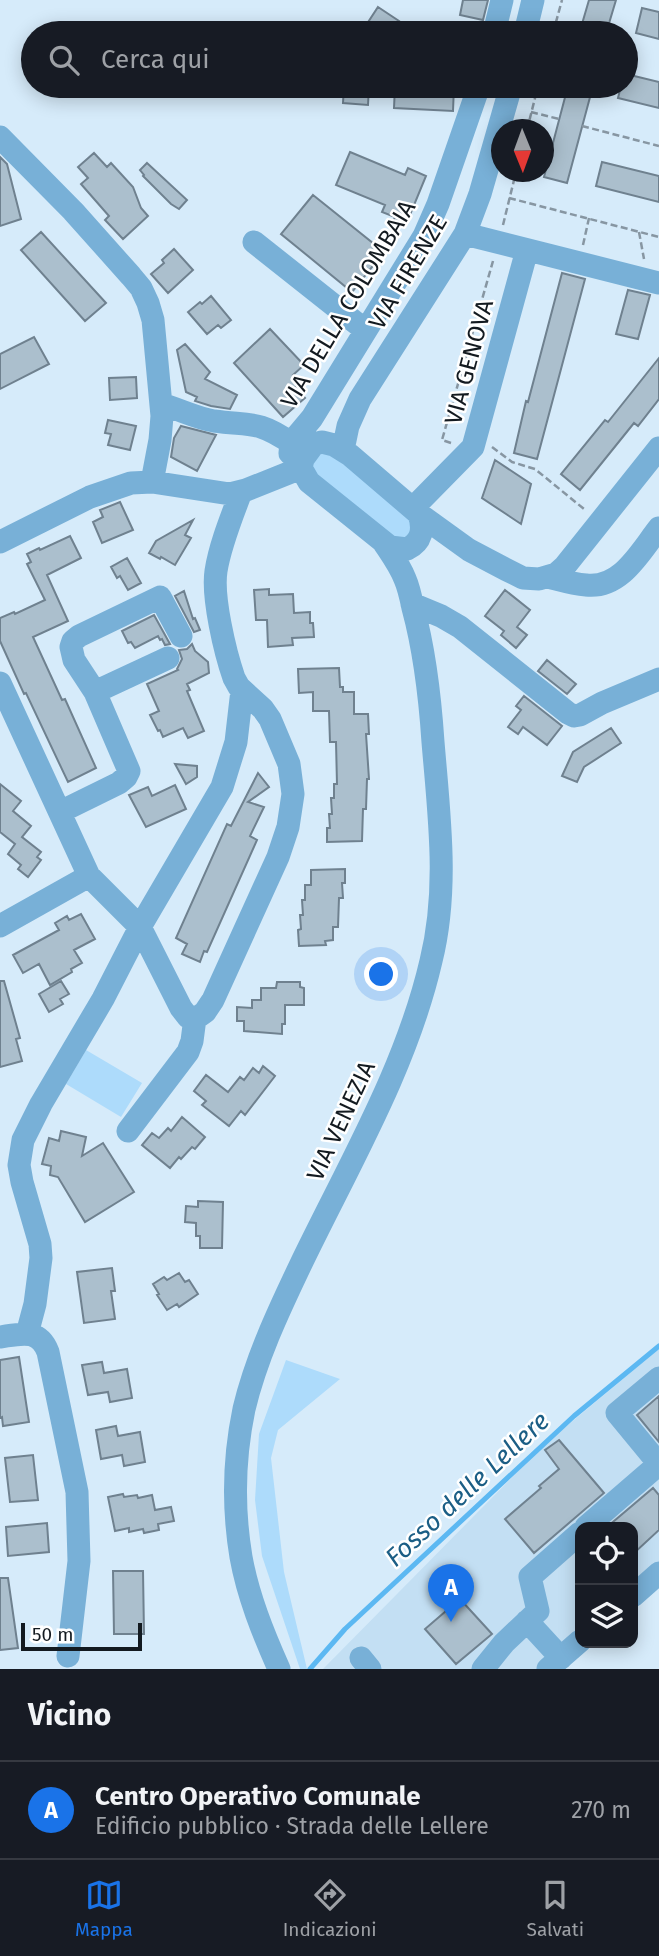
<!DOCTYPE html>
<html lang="it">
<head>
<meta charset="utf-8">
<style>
  body { margin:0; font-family:"Fira Sans",sans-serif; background:#20242c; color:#f1f3f6 }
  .controls { position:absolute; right:21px; bottom:21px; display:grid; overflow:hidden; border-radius:14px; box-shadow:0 4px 18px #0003 }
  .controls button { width:63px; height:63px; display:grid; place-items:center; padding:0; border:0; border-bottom:2px solid #363941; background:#171b24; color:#f1f3f6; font:35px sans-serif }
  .compass { position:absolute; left:491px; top:119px; width:63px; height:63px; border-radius:50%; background:#171b24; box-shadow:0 4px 18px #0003; rotate:179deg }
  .scale { position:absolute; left:21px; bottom:18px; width:121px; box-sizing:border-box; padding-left:7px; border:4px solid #131a20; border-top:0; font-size:19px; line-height:24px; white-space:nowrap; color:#131a20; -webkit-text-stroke:5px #fff; paint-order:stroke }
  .you { position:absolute; left:382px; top:975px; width:24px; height:24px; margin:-18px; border:5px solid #fff; border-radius:50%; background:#1a73e8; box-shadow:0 0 0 10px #1a73e833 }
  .badge { display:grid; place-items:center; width:46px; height:46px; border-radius:50%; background:#1a73e8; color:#fff; font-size:23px; font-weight:700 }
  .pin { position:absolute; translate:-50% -58px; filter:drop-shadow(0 2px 4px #0008) }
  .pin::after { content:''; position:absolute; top:37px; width:24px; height:21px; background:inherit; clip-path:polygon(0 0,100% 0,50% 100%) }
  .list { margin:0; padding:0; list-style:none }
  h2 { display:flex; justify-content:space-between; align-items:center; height:91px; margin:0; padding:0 28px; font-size:30px }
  h2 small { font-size:23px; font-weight:400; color:#9ea1a6 }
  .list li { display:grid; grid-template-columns:46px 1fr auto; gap:21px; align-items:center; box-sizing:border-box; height:98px; padding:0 28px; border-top:2px solid #363941 }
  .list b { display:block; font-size:26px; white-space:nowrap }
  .list p { margin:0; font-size:23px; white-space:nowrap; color:#9ea1a6 }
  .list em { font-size:23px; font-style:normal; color:#9ea1a6 }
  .icon { flex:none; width:38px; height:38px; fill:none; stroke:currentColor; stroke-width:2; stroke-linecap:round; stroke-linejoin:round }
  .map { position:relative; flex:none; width:659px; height:1669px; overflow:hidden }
  .search { position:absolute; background:#171b24; box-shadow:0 4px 18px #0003; left:21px; right:21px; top:21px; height:77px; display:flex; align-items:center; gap:18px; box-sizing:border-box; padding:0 24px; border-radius:38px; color:#9ea1a6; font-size:26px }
  .sheet { height:189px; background:#171b24 }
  nav { display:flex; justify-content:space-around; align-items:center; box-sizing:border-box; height:98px; border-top:2px solid #363941; background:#171b24; font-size:19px; color:#9ea1a6 }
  nav a { display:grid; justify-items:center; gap:4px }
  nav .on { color:#1a73e8 }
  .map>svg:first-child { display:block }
  .built { fill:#c3dff3 }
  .green { fill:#addbfb }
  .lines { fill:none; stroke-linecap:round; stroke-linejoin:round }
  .stream { stroke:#5cb8f2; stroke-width:5 }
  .building { fill:#abbfcd; stroke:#6f818f; stroke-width:2 }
  .path { stroke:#8796a2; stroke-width:2.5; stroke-dasharray:7 3.5; stroke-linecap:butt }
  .minor { stroke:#78b0d7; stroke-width:23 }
  .labels { text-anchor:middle; stroke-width:5; stroke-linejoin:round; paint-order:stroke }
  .street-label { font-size:24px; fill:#131a20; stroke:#fff }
  .water-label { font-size:26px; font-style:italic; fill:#1b5e85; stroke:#fff }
</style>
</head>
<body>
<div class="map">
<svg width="659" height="1669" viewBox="0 0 659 1669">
  <rect width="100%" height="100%" fill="#d6ebfa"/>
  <path class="built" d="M659,1349v239l-26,23v-84h-53v116h15l-31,26h-241l221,-224z"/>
  <path class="green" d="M324,450l86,61 4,22 -16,9 -80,-60 -8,-20z
    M86,1050l56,33 -21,34 -55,-33z
    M286,1360l54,19 -62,51 -7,28 13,114 23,97h-7l-38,-113 -7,-56 4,-66z"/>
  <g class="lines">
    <path class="stream" d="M310,1669l35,-40 229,-213 85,-70"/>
  </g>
  <path class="building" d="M463,0h25l-5,20 -23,-5z
    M589,0h27l-9,30 -25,-6z
    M378,7l21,14 -8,12h-30z
    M642,8l17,4v27l-23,-6z
    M626,74l33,8v26l-41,-10 3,-12h5z
    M344,86h25l-1,19 -25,-2z
    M395,86h59l-1,25 -59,-3z
    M568,86h25l-26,97 -23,-6z
    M350,152l55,23 3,-7 18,8 -21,51 -12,-5 2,-5 -13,-5 3,-7 -49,-20z
    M94,153l13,14 4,-4 22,24 8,21 7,8 -25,23 -18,-19 4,-4 -28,-32 7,-6 -10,-11z
    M0,157l7,7 14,55 -21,7z
    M602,162l57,14v26l-63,-16z
    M147,163l40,37 -8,9 -8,-5 -28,-28 1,-1 -4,-5z
    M313,195l71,57 -32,40 -71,-58z
    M41,232l65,71 -21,18 -64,-71z
    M174,249l19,21 -25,23 -17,-19 13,-11 -2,-3z
    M562,273l23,6 -48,180 -23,-6 12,-52 2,1z
    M628,290l22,5 -12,44 -22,-5z
    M211,296l20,24 -10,8 -3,-3 -11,9 -19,-22 12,-10 2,2z
    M270,329l34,36 -11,10 7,8 -5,4 10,11 -22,19 -49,-54z
    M34,337l15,27 -49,25v-35z
    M185,344l25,28 -5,7 32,16 -7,14 -19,-3 -16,-5 2,-4 -11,-5 -9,-42z
    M659,358v41l-21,27 -4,-3 -54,67 -19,-16 44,-54 3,2z
    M136,377l1,21 -27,2 -1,-22z
    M108,420l28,6 -6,24 -22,-5 3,-11 -6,-1z
    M181,426l35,9 -19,36 -26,-14 3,-19z
    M495,460l36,24 -10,40 -39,-26z
    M120,502l13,28 -31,13 -9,-21 10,-5 -3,-7z
    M193,520l-8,15 6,3 -16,27 -14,-8 -1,2 -11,-6 7,-12z
    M70,536l11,22 -34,17 21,46 -35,16 29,63 3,-1 31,69 -28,14 -42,-89 -2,1 -24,-53v-23l14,-6 1,2 30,-14 -18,-36 4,-2 -4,-8 12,-6 1,2z
    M127,558l14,25 -13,7 -8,-14 -3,2 -6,-11z
    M269,589v6l24,-1 1,19 16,-1v11h3l1,14 -22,1 1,7 -25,2 -1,-27h-11l-2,-30z
    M505,590l25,20 -13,17 10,8 -11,13 -15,-13 3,-4 -19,-15z
    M184,591l9,28 2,-1 5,12 -6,2 -19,-36z
    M154,615l16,29 -5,1 -3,-6 -2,1 -2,-4 -23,12 -4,-6 -3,1 -6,-12z
    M192,644l3,7 13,11 1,11 -22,11 3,6 -3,1 17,40 -16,7 -5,-10 -20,9 -3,-7 -2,1 -8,-16 9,-4 -12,-27 31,-14 -1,-1 5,-10 -3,-9 8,-1z
    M547,660l29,24 -9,10 -29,-23z
    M339,668l1,19h3v5h11v22h14l1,20h-3l3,45h-2l-1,30h-3l-1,32 -35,1v-14h3l-1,-14h3l-1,-16h3v-14h3l-1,-42h-6l-1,-31h-16v-19l-14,1 -1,-24z
    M524,696l38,30 -15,19 -24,-18 -5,7 -10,-7 13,-17 -5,-4z
    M611,728l10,15 -37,24 -7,15 -15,-6 11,-24z
    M175,764l22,2v11l-11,7z
    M258,773l11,14 -21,15 16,5 -14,29 7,4 -50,112 -3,-1 -4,11 -18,-8 5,-10 -11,-6 51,-114 4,2z
    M0,784l21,17 -8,10 18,15 -9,11 19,15 -4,5 4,3 -13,17 -10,-8 3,-4 -13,-11 7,-10 -15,-12z
    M175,785l11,24 -40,18 -17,-32 19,-8 4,9z
    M345,869v14h-3l1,15h-4l-1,29h-5v13l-8,1 1,4 -27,1 -1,-16 3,-1 -1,-14h3l-1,-15h3v-15h6v-15z
    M81,914l14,25 -21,11 8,13 -11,6 1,3 -22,13 -11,-21 -16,9 -10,-18 46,-25 -4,-7 12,-7 2,4z
    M0,981h4l16,57 -4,1 6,22 -22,6z
    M61,981l8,13 -9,5 3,5 -14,8 -10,-18z
    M277,982h23v5l4,1v17h-19v19h-3v10l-38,-3v-10h-7v-14l15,1v-8h9v-12h15z
    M263,1066l12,10 -30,39 -4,-4 -12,15 -27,-21 4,-4 -12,-10 12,-16 22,17 12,-15 4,3 9,-12 6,5z
    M182,1117l23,20 -10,12 -3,-2 -11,12 -2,-2 -9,11 -28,-23 10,-12 7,5 9,-10 3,3z
    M61,1131l25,6 -4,19 21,-13 31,49 -49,30 -27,-45 -8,-2 1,-9 -9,-2 7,-26 10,3z
    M198,1201l25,1 -1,46h-22v-12h-4v-13l-11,-1 1,-16 12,1z
    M112,1268l3,23h-4l4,28 -31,4 -7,-51z
    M179,1273l6,9 4,-2 9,14 -19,13 -2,-3 -10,6 -10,-15 2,-1 -6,-10 11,-7 3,3z
    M19,1357l10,65 -26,4 -1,-9 -2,1v-58z
    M102,1362l2,11 23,-4 5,29 -22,4 -2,-10 -20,3 -6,-30z
    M659,1396v46l-22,-27z
    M116,1426l2,10 22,-4 5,30 -21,4 -2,-11 -21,4 -5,-29z
    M559,1440l45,53 -70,60 -29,-34 36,-31 -2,-2 20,-17 -14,-19z
    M33,1455l5,45 -28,2 -5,-44z
    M653,1488l6,7v35l-26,24v-27h-26z
    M123,1494l1,3 13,-2 1,3 14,-3 3,15 16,-3 3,14 -16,3 1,6 -15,3 -1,-4 -14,3v-4l-14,3 -7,-34z
    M47,1523l2,29 -41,4 -2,-29z
    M113,1571h30l1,63h-30z
    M0,1578h8l10,70 -18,2z
    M460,1599l32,35 -36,30 -31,-35z"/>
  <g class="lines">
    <path class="path" d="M553,33l9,-33
      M531,112l28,7
      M582,126l77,20
      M527,130l11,-44
      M509,198l150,39
      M503,225l13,-53
      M639,232l5,27
      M583,245l6,-27
      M451,443l-9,-3 51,-179
      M492,447l20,15 23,7 49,40"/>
    <path class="minor" d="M494,33l8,-33
      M525,33l8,-33
      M0,137l73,74 58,65 10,12 7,15 5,17 2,21 7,75 -2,24 -8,42
      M465,234l194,49
      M254,242l111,88
      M161,404c18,5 35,14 53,17 37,5 44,-1 77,22
      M343,450l5,-24 12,-27 105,-165 15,-40 31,-108
      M303,459l-13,-6 1,-10 21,-25 112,-182 14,-32 41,-118
      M301,468l2,-9 11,-15 8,-2 12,3 16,10 69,59 50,36 38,20 16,8 16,1 17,-5 9,-8 94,-118
      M301,468l8,14 81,65 17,2c15,-7 17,-20 12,-35
      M413,508l60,-61 54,-197
      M0,542l90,-45 41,-14 21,-1 78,12 16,-4 55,-22
      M548,577c12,3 25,7 38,8 35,4 54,-33 73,-57
      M412,604l29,12 19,11 108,86 6,3 6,-1 22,-12 57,-24
      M0,683l89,193 51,51 41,81 7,9h10l7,-5 8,-12 65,-143 10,-30 5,-33 -4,-30 -19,-45 -7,-10 -24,-22 -5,-9c-9,-26 -22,-81 -18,-107 4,-26 16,-55 25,-79
      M95,692l73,-34
      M60,812l59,-29 7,-6 3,-6 -34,-79 -21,-32 -3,-13 2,-6 6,-5 81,-39 21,39
      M0,926l89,-50
      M128,1131l60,-79 4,-11 3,-23
      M27,1334l8,-30 6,-46 -1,-14 -18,-62 -3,-17 4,-25 18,-36 62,-105 37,-72 82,-140 14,-45 6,-52
      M0,1337c21,-3 39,-9 48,15l29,140 2,69 -11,95
      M659,1378l-42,35 42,51
      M586,1527l73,-63
      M633,1596l26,-23
      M527,1621l34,37
      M361,1658l9,11
      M279,1669c-16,-36 -31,-73 -38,-112 -8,-48 -7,-100 3,-148 12,-50 34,-97 56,-143 48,-100 106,-197 131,-305 18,-72 8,-146 2,-219 -3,-45 -8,-90 -20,-134 -2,-10 -4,-20 -8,-29 -5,-13 -13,-24 -21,-36
      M483,1669l21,-26 34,-32 -8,-34 50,-44
      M548,1669l32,-28"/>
  </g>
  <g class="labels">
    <g class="street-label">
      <text transform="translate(408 272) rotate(-59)" y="8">VIA FIRENZE</text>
      <text transform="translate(348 304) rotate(-59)" y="8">VIA DELLA COLOMBAIA</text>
      <text transform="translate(469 362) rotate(-75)" y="8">VIA GENOVA</text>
      <text transform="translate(341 1121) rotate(-65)" y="8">VIA VENEZIA</text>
    </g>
    <g class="water-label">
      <text transform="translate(467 1489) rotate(-43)" y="9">Fosso delle Lellere</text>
    </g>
  </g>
</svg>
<div class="controls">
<button><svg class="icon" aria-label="locate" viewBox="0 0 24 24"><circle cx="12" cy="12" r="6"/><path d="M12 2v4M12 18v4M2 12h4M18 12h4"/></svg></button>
<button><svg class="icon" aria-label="layers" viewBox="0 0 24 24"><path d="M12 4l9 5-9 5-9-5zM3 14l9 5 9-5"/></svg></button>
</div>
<svg class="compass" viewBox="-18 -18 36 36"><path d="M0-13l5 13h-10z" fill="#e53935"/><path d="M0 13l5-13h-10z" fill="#9ea1a6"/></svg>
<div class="scale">50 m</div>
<div class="you"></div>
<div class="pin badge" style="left:451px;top:1622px">A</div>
<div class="search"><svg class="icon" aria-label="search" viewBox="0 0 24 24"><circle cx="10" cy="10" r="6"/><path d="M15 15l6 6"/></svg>Cerca qui</div>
</div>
<section class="sheet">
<h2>Vicino<small></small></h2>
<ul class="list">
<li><span class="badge">A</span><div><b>Centro Operativo Comunale</b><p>Edificio pubblico · Strada delle Lellere</p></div><em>270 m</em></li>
</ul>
</section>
<nav>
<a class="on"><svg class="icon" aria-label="map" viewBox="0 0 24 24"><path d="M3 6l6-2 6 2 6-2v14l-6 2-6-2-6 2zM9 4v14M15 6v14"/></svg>Mappa</a>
<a><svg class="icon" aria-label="directions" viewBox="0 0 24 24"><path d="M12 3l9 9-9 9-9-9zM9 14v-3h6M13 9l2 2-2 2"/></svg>Indicazioni</a>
<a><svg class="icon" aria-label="saved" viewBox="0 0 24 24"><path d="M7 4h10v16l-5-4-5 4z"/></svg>Salvati</a>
</nav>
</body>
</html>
